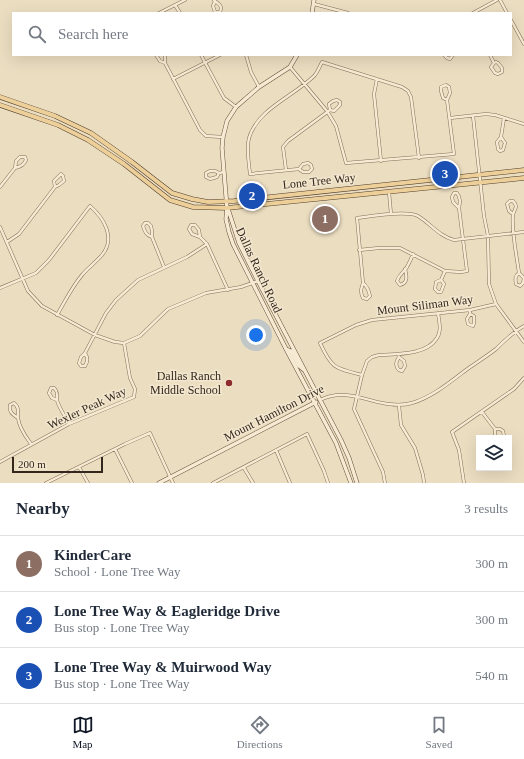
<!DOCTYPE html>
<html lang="en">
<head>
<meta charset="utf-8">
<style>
  body { margin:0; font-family:Georgia,serif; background:#f2f2f3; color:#1f2937 }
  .controls { position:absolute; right:12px; bottom:12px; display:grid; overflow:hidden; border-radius:0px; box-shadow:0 4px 16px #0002 }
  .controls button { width:36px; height:36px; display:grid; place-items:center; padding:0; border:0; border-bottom:1px solid #e0e1e3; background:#fff; color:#1f2937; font:20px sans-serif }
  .scale { position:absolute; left:12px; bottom:10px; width:91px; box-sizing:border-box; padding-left:4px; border:2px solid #33271d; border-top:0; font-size:11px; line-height:14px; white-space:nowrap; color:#33271d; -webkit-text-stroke:3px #f3e7cf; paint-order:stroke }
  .you { position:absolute; left:256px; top:335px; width:14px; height:14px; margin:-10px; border:3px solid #fff; border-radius:50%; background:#1a73e8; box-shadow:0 0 0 6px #1a73e833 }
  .badge { display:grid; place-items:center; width:26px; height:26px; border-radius:50%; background:#111827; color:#fff; font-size:13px; font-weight:700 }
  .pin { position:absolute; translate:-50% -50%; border:2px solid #fff; box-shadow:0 1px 4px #0006 }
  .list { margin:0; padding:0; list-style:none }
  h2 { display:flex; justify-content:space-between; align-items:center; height:52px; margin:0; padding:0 16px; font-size:17px }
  h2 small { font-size:13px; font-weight:400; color:#747a83 }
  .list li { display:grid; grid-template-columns:26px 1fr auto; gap:12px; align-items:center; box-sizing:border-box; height:56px; padding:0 16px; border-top:1px solid #e0e1e3 }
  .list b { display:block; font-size:15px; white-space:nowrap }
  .list p { margin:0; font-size:13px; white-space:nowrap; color:#747a83 }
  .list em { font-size:13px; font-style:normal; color:#747a83 }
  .icon { flex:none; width:22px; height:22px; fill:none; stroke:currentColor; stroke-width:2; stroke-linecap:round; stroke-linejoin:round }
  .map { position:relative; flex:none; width:524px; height:483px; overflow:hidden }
  .search { position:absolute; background:#fff; box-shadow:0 4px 16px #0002; left:12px; right:12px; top:12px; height:44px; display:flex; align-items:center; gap:10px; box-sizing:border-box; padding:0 14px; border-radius:0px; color:#747a83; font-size:15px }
  .sheet { height:220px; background:#fff }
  nav { display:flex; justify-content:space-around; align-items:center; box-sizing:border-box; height:56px; border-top:1px solid #e0e1e3; background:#fff; font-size:11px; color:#747a83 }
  nav a { display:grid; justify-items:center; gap:2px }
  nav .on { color:#111827 }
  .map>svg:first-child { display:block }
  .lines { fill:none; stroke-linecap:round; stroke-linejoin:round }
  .street-casing { stroke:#836e59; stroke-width:3.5 }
  .secondary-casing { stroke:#654f3c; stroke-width:4.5 }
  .primary-casing { stroke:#513c2d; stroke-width:5 }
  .street { stroke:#f7ead2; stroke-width:2.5 }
  .secondary { stroke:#f7ead2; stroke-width:3.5 }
  .primary { stroke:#edd099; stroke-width:4 }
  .poi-dot { fill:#8f2c30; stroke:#f3e7cf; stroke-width:1.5 }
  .labels { text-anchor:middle; stroke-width:3; stroke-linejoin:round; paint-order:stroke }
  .street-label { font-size:12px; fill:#33271d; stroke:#f3e7cf }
  .poi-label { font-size:12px; fill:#33271d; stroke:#f3e7cf; text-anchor:end }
</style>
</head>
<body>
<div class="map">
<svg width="524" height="483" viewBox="0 0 524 483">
  <rect width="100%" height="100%" fill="#ebddc0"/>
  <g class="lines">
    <defs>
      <path id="street" d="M214,0c4,4 9,5 6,12h-5l-2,-6 2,-5
        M500,0l7,13
        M314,4l34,9
        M175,5l5,8
        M159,13l26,-13
        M473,13l24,-13
        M511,20l13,24
        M156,55l4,6 5,2
        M165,55v8l35,67 6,6 17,1
        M201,55l23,43 12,9
        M246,55l5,17 8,15
        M444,55l3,3 3,1 3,-4
        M490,55l4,8
        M496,62l2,1 4,5v4l-4,2 -3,-1 -4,-6 3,-4z
        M290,67l37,44 9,15 10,37 108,-9 -7,-54 3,-7 -1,-6 -3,-2 -5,2v4l2,7 4,2
        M173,79l47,-24
        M377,79l-3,15 7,67
        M473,116l11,100 4,20 1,48 7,20 28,38
        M450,118l36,-4 9,1 29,9
        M501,137l4,6 -2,7 -3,1 -2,-2 -1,-7 4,-5 3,-19
        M299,169l4,-5 5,-1 3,2 1,4 -3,3h-6l-4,-3 -49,5c-1,-11 -4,-25 -1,-36 9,-30 46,-42 66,-63 3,-4 5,-9 7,-13l80,25 6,4 3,6 8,61
        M286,170l-3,-23 5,-6 42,-31 4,1 6,-6v-3l-3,-2 -4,1 -4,3 1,6
        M219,173l-2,4 -7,2 -4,-2v-4c5,-3 8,-3 13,0l5,-1
        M0,187l15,-19 1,-7 4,-4h5l1,3c-2,5 -6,7 -11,8
        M389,192l2,22
        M513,214l-4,-3 -2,-7 3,-3h3c6,6 1,8 0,14 -2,14 4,43 6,58l5,5 -1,5 -3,3 -4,-2c-1,-5 -1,-8 3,-11
        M0,227l28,64 14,15 53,29 20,7 9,1 16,-7 28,-27 38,-16 35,-6 17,-6
        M152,237c-6,-2 -7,-5 -9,-11l2,-3h3l3,3 1,5v6l12,30
        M200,237l-8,-3 -3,-5 2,-4h4l4,5 1,7 7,7 21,46
        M7,242l12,-8 36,-47 4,-2 5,-4 -1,-5 -2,-2 -7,7 1,6
        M359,250l20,-2h21l45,23 16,1 6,-1 -8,-63c1,-5 2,-10 -2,-15h-3l-2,4 1,5 6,6
        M405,269c2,7 3,14 -5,16l-3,-4c2,-6 4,-7 8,-11 3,-4 6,-11 8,-16
        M441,280l3,4 -3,8h-3l-3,-3 1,-7 5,-2 4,-9
        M363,283c5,4 6,8 7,13l-3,3 -4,-1c-3,-6 -2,-9 0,-15l-6,-65c14,-2 50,-8 61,-2 13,8 21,20 36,24l70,-8
        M0,288l36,-15 13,-13 41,-54c14,12 26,32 12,49 -6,7 -14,13 -20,20 -10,12 -17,26 -25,40
        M470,310v4l-3,5 1,5 5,2 1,-3v-7l-4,-2
        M85,353c3,5 3,8 0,13h-4l-2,-3 2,-6 4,-4 21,-40 10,-13 22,-20 49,-23 20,-13
        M398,354l1,3 5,4 1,5 -3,5 -3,-1c-4,-4 -3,-9 0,-13
        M362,375c-27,-7 -30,-6 -42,-32l36,-18 16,-5 98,-10 26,-6
        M57,400l-5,-2 -3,-5 2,-5h3c5,5 2,6 3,12 1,6 9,18 12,24
        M320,400c31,-16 60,12 92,3 20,-6 37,-20 54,-33 10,-7 21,-14 30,-21 9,-9 17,-17 28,-23
        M399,406l2,19 14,23 8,27 1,8
        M482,412l13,17v6l3,3
        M18,418c-6,-4 -9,-6 -8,-13l4,-2c6,5 3,9 4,15 1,10 8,19 13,26
        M495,429h5l3,2 1,5 -1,2
        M115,449l17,34
        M276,450l14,33
        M0,462l69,-38 65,-27 1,-8 -5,-11 -6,-35
        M79,467l9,16
        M244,468l9,15
        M46,483l79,-39 25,-11 23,50
        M213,483l94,-49 17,37 4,12
        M385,483l-2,-11 -29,-63 8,-34 5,-14 5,-4 7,-2c18,-1 48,0 58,-17 5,-7 2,-17 1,-25
        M464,483l-5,-33 -7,-18 62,-43 10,-11"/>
      <path id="secondary" d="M312,13l2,-13
        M297,55l-7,12 -31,20 -23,20 -9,14 -4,16 -1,11 5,60 -1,11 3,13 4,12 53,105 50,94 15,40
        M228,209l11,34 19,38 83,159 8,18 8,25
        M286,349l5,2 8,15 5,4
        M159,483l157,-81"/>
      <path id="primary" d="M0,97l55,19 36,17 41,29 40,31 20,6 16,3 26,-1 290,-31
        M0,105l58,20 30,15 36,24 46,36 23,7 34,1 297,-30"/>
    </defs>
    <use href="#street" class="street-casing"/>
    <use href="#secondary" class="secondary-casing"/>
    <use href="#primary" class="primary-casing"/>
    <use href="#street" class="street"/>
    <use href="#secondary" class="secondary"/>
    <use href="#primary" class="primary"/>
  </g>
  <circle class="poi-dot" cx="229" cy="383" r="4"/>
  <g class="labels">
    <g class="street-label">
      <text transform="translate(319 181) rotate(-6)" y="4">Lone Tree Way</text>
      <text transform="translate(259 270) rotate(65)" y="4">Dallas Ranch Road</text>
      <text transform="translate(425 305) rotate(-7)" y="4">Mount Siliman Way</text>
      <text transform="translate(87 408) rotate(-25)" y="4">Wexler Peak Way</text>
      <text transform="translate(274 413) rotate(-27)" y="4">Mount Hamilton Drive</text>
    </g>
    <g class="poi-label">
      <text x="221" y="380">Dallas Ranch<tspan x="221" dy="14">Middle School</tspan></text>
    </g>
  </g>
</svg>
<div class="controls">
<button><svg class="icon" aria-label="layers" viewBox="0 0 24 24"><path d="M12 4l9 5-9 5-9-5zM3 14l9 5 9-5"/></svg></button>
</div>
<div class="scale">200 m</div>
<div class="you"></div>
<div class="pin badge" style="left:325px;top:219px;background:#8d6e63">1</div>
<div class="pin badge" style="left:252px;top:196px;background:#1a4fb4">2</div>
<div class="pin badge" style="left:445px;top:174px;background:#1a4fb4">3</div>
<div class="search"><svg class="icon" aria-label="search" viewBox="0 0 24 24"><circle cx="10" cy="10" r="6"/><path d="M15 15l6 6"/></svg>Search here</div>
</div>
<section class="sheet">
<h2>Nearby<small>3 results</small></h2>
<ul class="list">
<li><span class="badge" style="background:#8d6e63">1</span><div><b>KinderCare</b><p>School · Lone Tree Way</p></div><em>300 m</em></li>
<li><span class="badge" style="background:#1a4fb4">2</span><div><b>Lone Tree Way &amp; Eagleridge Drive</b><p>Bus stop · Lone Tree Way</p></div><em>300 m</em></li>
<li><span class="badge" style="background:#1a4fb4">3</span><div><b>Lone Tree Way &amp; Muirwood Way</b><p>Bus stop · Lone Tree Way</p></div><em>540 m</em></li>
</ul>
</section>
<nav>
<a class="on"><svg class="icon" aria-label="map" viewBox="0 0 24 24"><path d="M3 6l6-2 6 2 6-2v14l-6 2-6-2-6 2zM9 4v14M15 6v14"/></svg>Map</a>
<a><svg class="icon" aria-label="directions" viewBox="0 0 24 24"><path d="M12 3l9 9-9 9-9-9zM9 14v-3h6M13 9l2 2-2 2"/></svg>Directions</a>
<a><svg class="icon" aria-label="saved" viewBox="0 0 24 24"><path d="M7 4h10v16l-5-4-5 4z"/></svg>Saved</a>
</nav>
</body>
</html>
